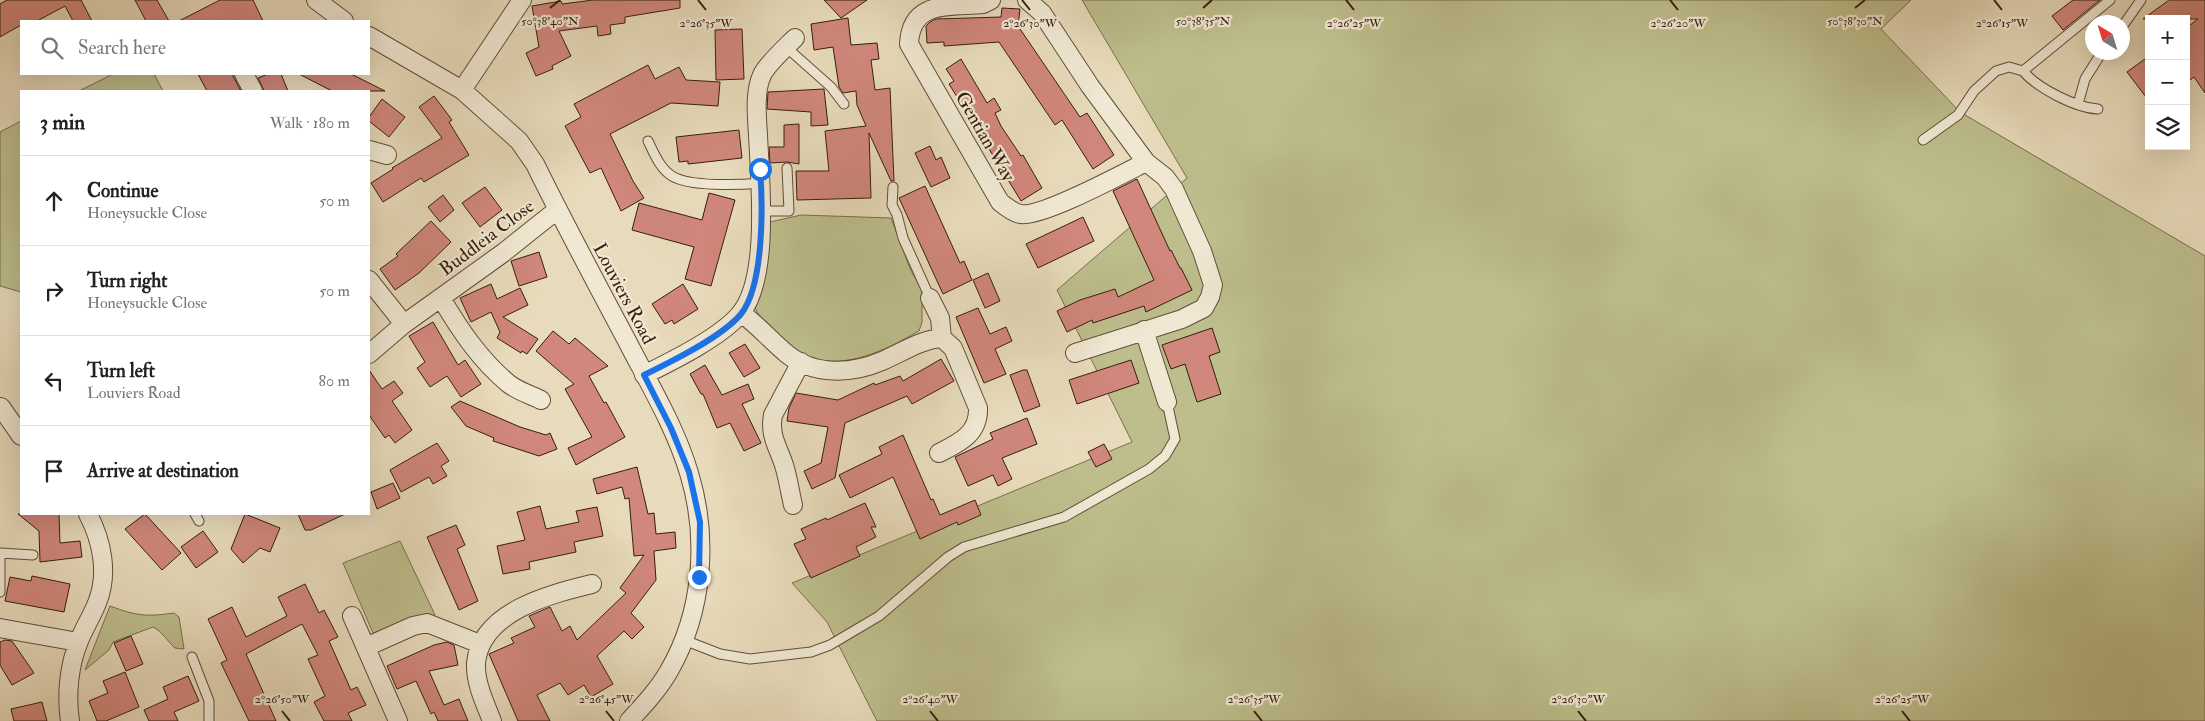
<!DOCTYPE html>
<html lang="en">
<head>
<meta charset="utf-8">
<style>
  body { margin:0; font-family:"IM FELL Double Pica",serif; background:#f6f6f6; color:#222 }
  .controls { position:absolute; right:15px; top:15px; display:grid; overflow:hidden; border-radius:0px; box-shadow:0 5px 20px #0002 }
  .controls button { width:45px; height:45px; display:grid; place-items:center; padding:0; border:0; border-bottom:1px solid #e0e0e0; background:#fff; color:#222; font:25px sans-serif }
  .compass { position:absolute; left:2085px; top:15px; width:45px; height:45px; border-radius:50%; background:#fff; box-shadow:0 5px 20px #0002; rotate:322deg }
  .stop { position:absolute; width:15px; height:15px; margin:-11px; border:4px solid #1a73e8; border-radius:50%; background:#fff }
  .stop.end { background:#1a73e8; border-color:#fff; box-shadow:0 1px 5px #0008 }
  .list { margin:0; padding:0; list-style:none }
  h2 { display:flex; justify-content:space-between; align-items:center; height:65px; margin:0; padding:0 20px; font-size:21px }
  h2 small { font-size:16px; font-weight:400; color:#767676 }
  .list li { display:grid; grid-template-columns:32px 1fr auto; gap:15px; align-items:center; box-sizing:border-box; height:90px; padding:0 20px; border-top:1px solid #e0e0e0 }
  .list b { display:block; font-size:19px; white-space:nowrap }
  .list p { margin:0; font-size:16px; white-space:nowrap; color:#767676 }
  .list em { font-size:16px; font-style:normal; color:#767676 }
  .icon { flex:none; width:28px; height:28px; fill:none; stroke:currentColor; stroke-width:2; stroke-linecap:round; stroke-linejoin:round }
  .map { position:relative; flex:none; width:2205px; height:721px; overflow:hidden }
  .search { position:absolute; background:#fff; box-shadow:0 5px 20px #0002; left:20px; top:20px; width:350px; height:55px; display:flex; align-items:center; gap:12px; box-sizing:border-box; padding:0 18px; border-radius:0px; color:#767676; font-size:19px }
  .panel { position:absolute; background:#fff; box-shadow:0 5px 20px #0002; left:20px; top:90px; width:350px; height:425px; border-radius:0px }
  .map>svg:first-child { display:block }
  .green { fill:#bdbe8c; stroke:#796e4d }
  .building { fill:#d1877c; stroke:#351e0e }
  .lines { fill:none; stroke-linecap:round; stroke-linejoin:round }
  .lane-casing { stroke:#624d39; stroke-width:11 }
  .street-casing { stroke:#624d39; stroke-width:20 }
  .lane { stroke:#f0e8d3; stroke-width:9 }
  .street { stroke:#f0e8d3; stroke-width:18 }
  .route { stroke:#1a73e8; stroke-width:6 }
  .ticks { fill:none; stroke:#351e0e; stroke-width:2 }
  .labels { text-anchor:middle; stroke-width:4.5; stroke-linejoin:round; paint-order:stroke }
  .street-label { font-size:19px; fill:#351e0e; stroke:#f0e8d3 }
  .ticks-label { font-size:12px; text-anchor:middle; fill:#351e0e; stroke:#f0e8d3; stroke-width:4.5; stroke-linejoin:round; paint-order:stroke }
</style>
</head>
<body>
<div class="map">
<svg width="2205" height="721" viewBox="0 0 2205 721">
  <rect width="100%" height="100%" fill="#e8dbbb"/>
  <filter id="stains"><feTurbulence type="fractalNoise" baseFrequency=".004" numOctaves="4"/><feColorMatrix values="0 0 0 0 .2 0 0 0 0 .09 0 0 0 0 .02 0 0 0 .5 -.17"/></filter>
  <radialGradient id="worn" r=".72"><stop offset=".6" stop-color="#630" stop-opacity="0"/><stop offset="1" stop-color="#630" stop-opacity=".3"/></radialGradient>
  <path class="green" d="M1082,0h829l-30,29 79,83 245,144v465h-1328l-50,-99 -35,-39 340,-141 -75,-152 130,-112z
    M113,74h41l9,17h-84z
    M21,121v171l-21,-6v-154z
    M801,215l90,3 20,53 11,18v33l-3,9c-39,22 -85,45 -127,18 -12,-8 -23,-24 -33,-34l-4,-7 12,-52 3,-34z
    M400,541l35,74 -62,18 -30,-70z
    M110,606c27,10 36,11 64,7l5,4 5,32 -9,-1c-9,-8 -12,-16 -22,-21l-40,15 -4,8 -24,20z"/>
  <path class="building" d="M7,0h74l11,21h-19l-8,-15 -28,15h-16v4l-21,12v-33z
    M135,0h22l12,21h-23z
    M220,0h33l10,21h-84z
    M593,0h87v8l-55,9v6l-15,2 1,9 -13,2 -1,-10 -38,5 12,25 -19,10 1,3 -17,7 -10,-23 13,-6 -7,-41 29,-5 1,3z
    M824,0h43l-26,18z
    M2073,0h27l-37,30 -11,-14z
    M2169,0h36v93l-11,-16 -8,6v-55l12,-9h-55z
    M1002,8l18,1 -2,17 62,91 7,-4 27,42 -21,14 -31,-49 -7,5 -56,-83 -55,4v-4l-17,1 -1,-17 4,-4 6,-3 65,-2z
    M848,18l3,27 26,-2 2,16 -8,1 4,30 15,-2 4,93h-3l-22,-48 2,65 -74,2 -1,-29h33l-4,-40 41,-5 -9,-21 -1,-14 -13,2 -4,-6 -6,-40 -19,3 -3,-26z
    M742,29l2,50 -28,1 -1,-50z
    M2149,56v45l-22,-29z
    M961,59l26,44 7,-5 7,12 -6,3 6,13 20,30 2,-1 19,33 -21,13 -72,-117 5,-3 -8,-12z
    M648,65l7,14 24,-12 7,13 34,2 -2,24 -47,-3 -61,31 23,47 11,17 -23,13 -20,-43 -11,5 -25,-47 16,-9 -7,-13z
    M198,74h34l9,17h-34z
    M268,74h13l7,17h-24l-6,-13z
    M299,74h52l34,17h-53z
    M824,89l4,36 -17,1v-14l-44,-3 1,-17z
    M434,96l18,24 -3,2 20,33 -45,27 -3,-4 -38,24 -12,-19 22,-14 -1,-1 50,-30 -23,-31z
    M382,99l23,18 -16,20 -20,-16v-4z
    M799,124v40l-12,-2 -17,1 -1,-16h15v-22z
    M739,130l3,28 -54,6v-3l-9,1 -3,-25z
    M930,146l6,14 5,-3 9,21 -19,9 -16,-34z
    M1137,179l33,72 1,-1 9,18h1l11,22 -46,22 -2,-6 -51,17 -1,-3 -25,12 -10,-21 23,-11 35,-11 3,8 36,-17 -41,-89z
    M925,186l35,77 4,-2 8,19 -29,14 -44,-96z
    M485,187l17,23 -22,17 -18,-24z
    M709,193l26,7 -24,86 -26,-7 9,-32 -62,-17 7,-27 63,17z
    M443,195l11,15 -14,12 -12,-15z
    M1083,217l11,24 -56,27 -12,-24z
    M431,221l20,21 -32,31 -24,17 -15,-21 18,-13 -2,-2z
    M539,252l8,25 -28,9 -8,-25z
    M988,273l12,28 -15,7 -12,-28z
    M491,284l6,15 23,-11 8,17 -25,12 35,22 -11,15 -5,-3 -1,2 -24,-15 3,-6 -9,-20 -20,10 -11,-24z
    M683,284l15,25 -24,15 -2,-4 -7,4 -13,-20z
    M978,308l12,26 16,-7 6,14 -17,8 11,25 -22,9 -28,-66z
    M433,322l25,43 7,-5 16,24 -20,13 -14,-21 -17,11 -13,-19 8,-6 -16,-26z
    M1212,328l8,24 -11,4 12,38 -24,8 -12,-38 -14,5 -9,-24z
    M553,331l16,13 6,-6 33,28 -19,10 15,27 2,-1 19,35 -49,28 -8,-17 24,-11 -27,-48 9,-5 -38,-33z
    M745,344l15,24 -16,9 -15,-24z
    M941,359l13,22 -42,23 -5,-8 -62,27 -10,55 -23,11 -8,-18 17,-8 7,-36 -41,-6 2,-13 7,-15 42,7 36,-17 1,2 25,-9 3,5z
    M1131,360l8,23 -62,21 -8,-24z
    M705,365l17,30 26,-11 6,15 -12,5 19,39 -17,8 -14,-28 -13,5 -14,-34h-2l-11,-20z
    M369,370l13,19 12,-8 9,12 -11,8 20,29 -17,13 -6,-8 -4,3 -16,-23z
    M1023,370h4l13,36 -16,6 -14,-37z
    M460,401l60,26 26,8 4,-2 7,16 -18,7 -46,-15 1,-3 -28,-12 -15,-19z
    M1027,418l10,26 -35,14 10,21 -14,7 -5,-11 -25,11 -13,-29 38,-18 -3,-6z
    M903,435l28,65 2,-1 7,16 35,-15 6,15 -23,10 -1,-3 -37,17 -27,-62 -43,21 -11,-23 43,-21 -3,-7z
    M437,443l12,18 -8,5 6,10 -14,8 -4,-7 -28,15 -11,-22z
    M1104,444l8,15 -16,8 -8,-15z
    M637,467l11,47 6,-1 2,21 19,-2 1,16 -22,3 2,29 -25,33 13,14 -12,12 -8,-8 -27,25 16,28 -22,13 -7,-12 -16,10 -8,-12 -23,12 13,26h-32l-29,-67 25,-11 -3,-5 24,-11 -6,-11 21,-9 12,24 8,-5 7,14 49,-47 -6,-5 24,-33 -10,1 -5,-58 -4,1 -3,-12 -25,7 -4,-15z
    M393,483l7,15 -23,11 -6,-17z
    M865,503l11,24h-5l5,10 -20,10 4,9 -49,22 -17,-34 12,-5 -5,-10 25,-11 1,2z
    M540,506l6,23 33,-7 -3,-11 21,-4 6,29 -29,6 2,10 -47,10 1,7 -27,5 -6,-28 28,-6 -8,-28z
    M18,514h41l1,29 20,-2 2,16 -42,5 -1,-31z
    M145,514l36,39 -19,17 -37,-41z
    M245,514l35,14 -10,24 -10,-4 -17,15 -12,-14z
    M298,514h47l-34,16h-6z
    M456,525l9,20 -8,4 21,52 -19,9 -32,-73z
    M203,531l15,21 -22,16 -15,-21z
    M32,576l38,8 -6,28 -59,-11 5,-24 21,4z
    M305,584l14,29 5,-3 14,27 -9,4 22,49 6,-3 9,18 -18,8 4,8h-28l-10,-19 11,-6 -17,-37 10,-4 -16,-31 -56,30 30,67h-27l-28,-58 6,-3 -19,-41 24,-12 14,30 41,-21 -9,-19z
    M131,636l12,28 -17,7 -12,-28z
    M5,640l7,1 22,32 -22,12 -12,-20v-23z
    M447,642l7,3 4,20 -29,6 15,34 15,-6 9,22h-30l-4,-9 -3,2 -15,-33 -19,8 -10,-23 47,-21z
    M125,672l14,35 -33,14h-9l-8,-20 19,-8 -5,-12z
    M188,676l11,25 -25,11 4,9h-29l-5,-11 24,-11 -5,-12z
    M42,702l5,19h-33l-3,-12z"/>
  <g class="lines">
    <defs>
      <path id="lane" d="M2122,27l19,-27
        M786,47l45,40 13,17
        M2078,104l7,-25 17,-27
        M2098,109c-22,-1 -61,-21 -75,-38l87,-71
        M1923,140l35,-25 16,-24 22,-20 13,-4 14,4
        M648,141c6,12 12,28 24,35 17,11 68,9 89,7
        M893,187l-1,18 5,10 6,23 27,60
        M760,211h29l-2,-43
        M195,514l4,7
        M0,553l33,2
        M0,557v35
        M684,640l36,14 30,5 61,-7 19,-7 49,-29 69,-59 16,-10 100,-30 85,-48 16,-13 10,-17 -8,-37
        M192,657l17,44v20"/>
      <path id="street" d="M316,0l28,21
        M991,0l-8,4c-34,3 -72,-4 -74,40l91,158c6,5 13,10 20,12 21,4 104,-41 126,-52
        M1027,0l15,13 48,73 56,76 19,15 9,12 28,62 11,34 -3,12 -6,11 -22,11 -107,34
        M369,36l93,54 57,51 16,23c29,59 60,117 91,175 22,43 49,87 63,134 20,65 14,139 -20,198 -11,19 -26,35 -40,50
        M244,74l9,17
        M462,90l60,-90
        M369,150l18,5
        M369,280l35,44
        M441,298c19,32 39,62 68,86 9,7 22,11 32,16
        M930,298l10,20 2,20 11,10 25,60c1,26 -19,35 -39,45
        M741,313c17,12 30,28 46,41 27,22 65,20 95,7 19,-8 40,-22 60,-23
        M1144,330l23,72
        M369,354l35,-30 99,-71 54,-43
        M644,375c28,-14 77,-38 96,-61 30,-35 20,-134 18,-179 -1,-18 -4,-43 4,-60 5,-11 24,-28 33,-37
        M1,407l20,29
        M793,505c-3,-13 -5,-27 -9,-40 -6,-18 -15,-30 -11,-50l28,-53
        M352,616l46,105
        M0,628l78,14
        M366,647l47,-21 14,-3 53,21
        M70,721c-4,-26 -1,-56 9,-80 5,-13 13,-25 18,-38 12,-29 5,-62 -9,-89
        M492,721c-7,-18 -17,-38 -16,-58 5,-52 75,-69 116,-79"/>
    </defs>
    <use href="#lane" class="lane-casing"/>
    <use href="#street" class="street-casing"/>
    <use href="#lane" class="lane"/>
    <use href="#street" class="street"/>
  </g>
  <g class="lines">
    <path class="route" d="M699,577l1,-55 -11,-50 -18,-44 -27,-53c27,-13 78,-38 97,-61 23,-29 22,-109 19,-145"/>
  </g>
  <path class="ticks" d="M698,0l8,10M1022,0l8,10M1346,0l8,10M1670,0l8,10M1994,0l8,10M550,8l10,-8M1203,8l9,-8M1855,8l10,-8M282,711l8,10M606,711l8,10M930,711l8,10M1254,711l8,10M1578,711l8,10M1902,711l8,10"/>
  <g class="labels">
    <g class="street-label">
      <text transform="translate(986 136) rotate(60)" y="7">Gentian Way</text>
      <text transform="translate(486 237) rotate(-37)" y="7">Buddleia Close</text>
      <text transform="translate(625 293) rotate(62)" y="7">Louviers Road</text>
    </g>
  </g>
  <g class="ticks-label">
    <text x="550" y="25">50°38'40"N</text>
    <text x="1203" y="25">50°38'35"N</text>
    <text x="1855" y="25">50°38'30"N</text>
    <text x="706" y="27">2°26'35"W</text>
    <text x="1030" y="27">2°26'30"W</text>
    <text x="1354" y="27">2°26'25"W</text>
    <text x="1678" y="27">2°26'20"W</text>
    <text x="2002" y="27">2°26'15"W</text>
    <text x="282" y="703">2°26'50"W</text>
    <text x="606" y="703">2°26'45"W</text>
    <text x="930" y="703">2°26'40"W</text>
    <text x="1254" y="703">2°26'35"W</text>
    <text x="1578" y="703">2°26'30"W</text>
    <text x="1902" y="703">2°26'25"W</text>
  </g>
  <rect width="100%" height="100%" filter="url(#stains)"/>
  <rect width="100%" height="100%" fill="url(#worn)"/>
</svg>
<div class="controls">
<button>+</button>
<button>−</button>
<button><svg class="icon" aria-label="layers" viewBox="0 0 24 24"><path d="M12 4l9 5-9 5-9-5zM3 14l9 5 9-5"/></svg></button>
</div>
<svg class="compass" viewBox="-18 -18 36 36"><path d="M0-13l5 13h-10z" fill="#e53935"/><path d="M0 13l5-13h-10z" fill="#767676"/></svg>
<div class="stop" style="left:760px;top:169px"></div>
<div class="stop end" style="left:699px;top:577px"></div>
<div class="search"><svg class="icon" aria-label="search" viewBox="0 0 24 24"><circle cx="10" cy="10" r="6"/><path d="M15 15l6 6"/></svg>Search here</div>
<section class="panel">
<h2>3 min<small>Walk · 180 m</small></h2>
<ul class="list">
<li><svg class="icon" aria-label="ahead" viewBox="0 0 24 24"><path d="M12 20V5M6 11l6-6 6 6"/></svg><div><b>Continue</b><p>Honeysuckle Close</p></div><em>50 m</em></li>
<li><svg class="icon" aria-label="right" viewBox="0 0 24 24"><path d="M7 20v-9h11M14 6l5 5-5 5"/></svg><div><b>Turn right</b><p>Honeysuckle Close</p></div><em>50 m</em></li>
<li><svg class="icon" aria-label="left" viewBox="0 0 24 24"><path d="M17 20v-9H6M10 6l-5 5 5 5"/></svg><div><b>Turn left</b><p>Louviers Road</p></div><em>80 m</em></li>
<li><svg class="icon" aria-label="arrive" viewBox="0 0 24 24"><path d="M6 21V4h12l-3 4 3 4H6"/></svg><div><b>Arrive at destination</b></div></li>
</ul>
</section>
</div>
</body>
</html>
